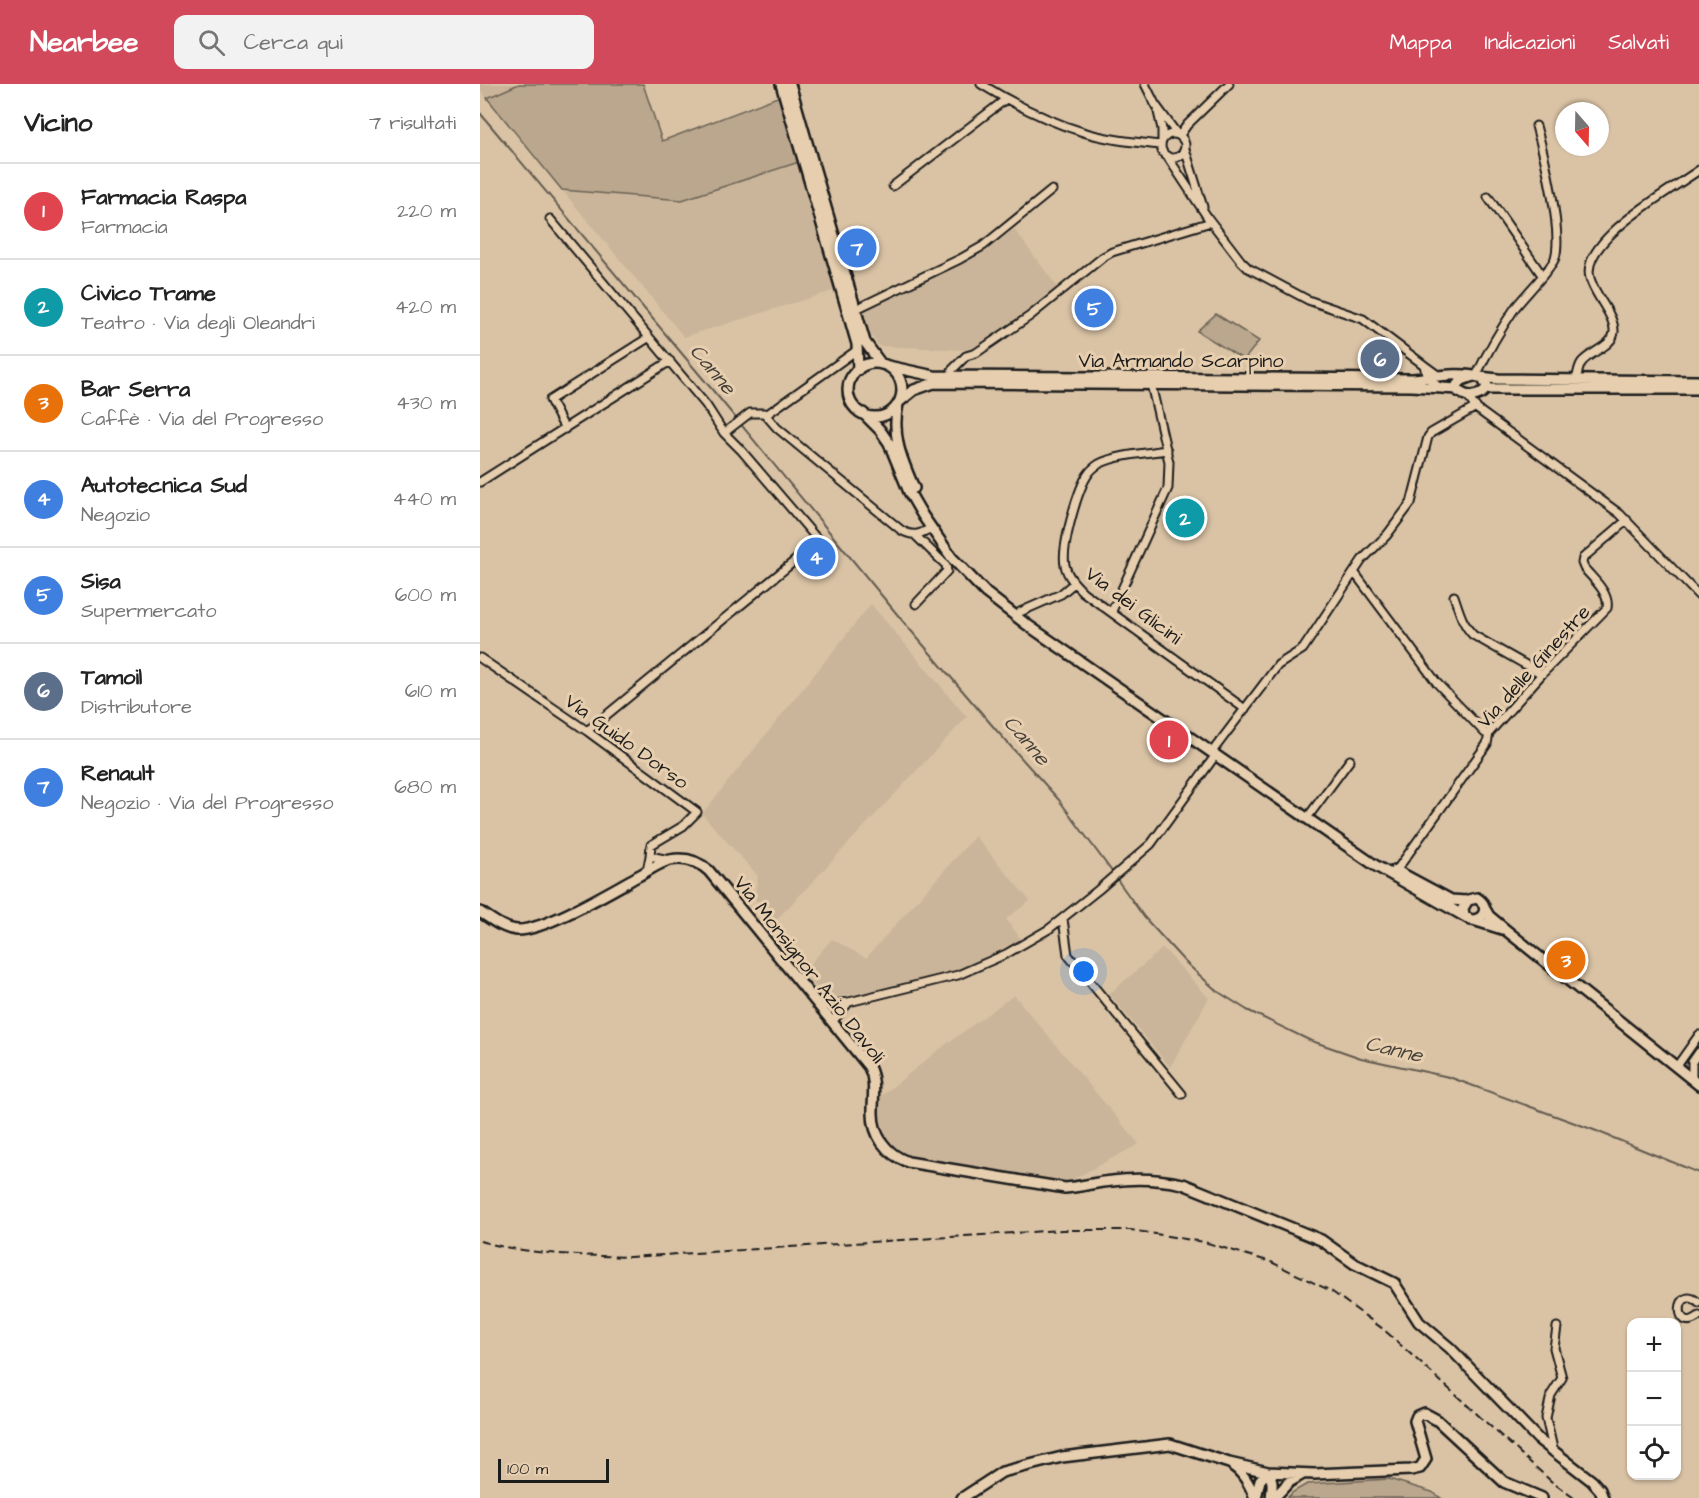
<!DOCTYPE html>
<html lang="it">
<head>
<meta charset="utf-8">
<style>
  body { margin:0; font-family:"Architects Daughter",sans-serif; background:#f2f2f2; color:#222 }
  .controls { position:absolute; right:18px; bottom:18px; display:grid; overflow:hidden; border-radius:12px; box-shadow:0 2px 4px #0004 }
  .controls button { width:54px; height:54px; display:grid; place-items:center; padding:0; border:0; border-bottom:2px solid #e0e0e0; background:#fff; color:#222; font:30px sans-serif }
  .compass { position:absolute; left:1075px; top:18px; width:54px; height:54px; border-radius:50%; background:#fff; box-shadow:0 2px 4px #0004; rotate:160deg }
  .scale { position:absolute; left:18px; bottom:15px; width:111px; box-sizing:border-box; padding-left:6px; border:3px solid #1c1c1c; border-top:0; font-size:16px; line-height:21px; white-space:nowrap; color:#1c1c1c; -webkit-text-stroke:4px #e6ceae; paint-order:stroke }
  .you { position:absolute; left:604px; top:888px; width:21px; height:21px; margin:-15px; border:4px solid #fff; border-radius:50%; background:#1a73e8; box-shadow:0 0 0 9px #1a73e833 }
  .badge { display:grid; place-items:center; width:39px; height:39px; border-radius:50%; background:#d1495b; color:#fff; font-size:20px; font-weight:700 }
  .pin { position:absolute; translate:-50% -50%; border:3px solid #fff; box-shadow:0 2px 6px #0006 }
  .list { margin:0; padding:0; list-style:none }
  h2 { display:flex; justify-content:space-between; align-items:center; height:78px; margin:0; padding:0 24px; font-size:26px }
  h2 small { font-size:20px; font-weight:400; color:#767676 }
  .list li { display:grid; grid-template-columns:39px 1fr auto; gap:18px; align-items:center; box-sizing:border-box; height:96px; padding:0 24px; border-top:2px solid #e0e0e0 }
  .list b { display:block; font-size:22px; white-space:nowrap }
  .list p { margin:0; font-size:20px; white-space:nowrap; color:#767676 }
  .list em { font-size:20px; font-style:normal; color:#767676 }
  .icon { flex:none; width:33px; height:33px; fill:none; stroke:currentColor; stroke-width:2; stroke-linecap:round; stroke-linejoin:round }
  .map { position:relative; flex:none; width:1219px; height:1414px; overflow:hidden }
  header { display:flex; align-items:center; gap:36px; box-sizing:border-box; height:84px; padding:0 30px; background:#d1495b; color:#fff }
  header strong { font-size:28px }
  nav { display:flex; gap:33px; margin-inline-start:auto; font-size:21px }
  .search { width:420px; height:54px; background:#f2f2f2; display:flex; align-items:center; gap:15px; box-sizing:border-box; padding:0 21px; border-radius:12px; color:#767676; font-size:22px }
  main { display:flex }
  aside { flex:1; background:#fff }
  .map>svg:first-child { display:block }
  .built { fill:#cab59a }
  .green { fill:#baa78e; stroke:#6b6255; stroke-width:1.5 }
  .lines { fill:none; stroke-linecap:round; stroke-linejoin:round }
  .stream { stroke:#625a4f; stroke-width:2 }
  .street-casing { stroke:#1c1c1c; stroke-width:11 }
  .secondary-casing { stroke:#1c1c1c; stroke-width:14 }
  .street { stroke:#e6ceae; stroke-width:7 }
  .secondary { stroke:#e6ceae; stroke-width:9 }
  .rail { stroke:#1c1c1c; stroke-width:2; stroke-dasharray:9 4.5; stroke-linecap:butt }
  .labels { text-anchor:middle; stroke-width:6; stroke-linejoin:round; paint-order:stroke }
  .street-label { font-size:20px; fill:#1c1c1c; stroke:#e6ceae }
  .water-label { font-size:21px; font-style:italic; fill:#45403a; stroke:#e6ceae }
</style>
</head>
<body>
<header>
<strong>Nearbee</strong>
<div class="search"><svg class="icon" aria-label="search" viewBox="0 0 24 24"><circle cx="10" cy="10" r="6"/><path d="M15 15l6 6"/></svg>Cerca qui</div>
<nav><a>Mappa</a><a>Indicazioni</a><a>Salvati</a></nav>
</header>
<main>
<aside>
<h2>Vicino<small>7 risultati</small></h2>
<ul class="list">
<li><span class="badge" style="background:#e0444e">1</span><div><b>Farmacia Raspa</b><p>Farmacia</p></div><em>220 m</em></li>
<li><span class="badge" style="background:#0f9aa8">2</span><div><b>Civico Trame</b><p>Teatro · Via degli Oleandri</p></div><em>420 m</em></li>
<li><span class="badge" style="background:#e8710a">3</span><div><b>Bar Serra</b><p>Caffè · Via del Progresso</p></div><em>430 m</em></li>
<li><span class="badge" style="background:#3f7fe0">4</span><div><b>Autotecnica Sud</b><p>Negozio</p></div><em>440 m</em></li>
<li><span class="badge" style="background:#3f7fe0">5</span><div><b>Sisa</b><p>Supermercato</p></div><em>600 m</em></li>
<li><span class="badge" style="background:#5c6f8a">6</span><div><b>Tamoil</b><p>Distributore</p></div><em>610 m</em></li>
<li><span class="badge" style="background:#3f7fe0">7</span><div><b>Renault</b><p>Negozio · Via del Progresso</p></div><em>680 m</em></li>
</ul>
</aside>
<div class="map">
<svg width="1219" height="1414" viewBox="0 0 1219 1414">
  <rect width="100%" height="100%" fill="#dac3a5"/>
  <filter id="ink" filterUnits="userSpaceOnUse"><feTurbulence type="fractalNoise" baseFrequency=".0167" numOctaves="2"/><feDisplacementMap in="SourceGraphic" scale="12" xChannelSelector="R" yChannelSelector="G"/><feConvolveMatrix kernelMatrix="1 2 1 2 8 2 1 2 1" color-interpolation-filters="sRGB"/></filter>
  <g filter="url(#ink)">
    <path class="built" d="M0,0h39l-32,14 -7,-8z
      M319,78l37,128 -152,47 -122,-147 120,10z
      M534,145l44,59 -73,56 -18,6 -88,-4 -9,-12 -8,-23 121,-59z
      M391,520l96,113 -197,210 -9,-13v-6l-7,-10 4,-22 -56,-62z
      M495,752l55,65 -24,18 15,20 -51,26 -48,15 -48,12 -44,6 -13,-9 -13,-18 28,-32 34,19z
      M683,864l46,50 -39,69 -61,-73z
      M534,911l125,149 -73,39 -118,-19 -41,-9 -17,-11 -4,-6 -6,-17v-24l65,-52z"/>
    <path class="green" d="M39,0h124l19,57 118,-45 19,66 -117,38 -120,-10 -75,-92z
      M736,230l43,27 -15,19 -47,-29z
      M909,1395l43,13 9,6h-154l6,-6 14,-8z"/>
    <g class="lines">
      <path class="stream" d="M0,29l240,286 181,220 96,112 62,69 54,73
        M636,794l28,39 40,44 33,30 30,19 62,30 52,18 88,19 145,53 105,43"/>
      <defs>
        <path id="street" d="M501,0c31,19 66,37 102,48 25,8 52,10 78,13
          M665,0l10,20 22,30
          M678,28l4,17v12
          M681 62a12 12 0 1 1 24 0a12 12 0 1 1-24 0Z
          M700,51l7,-10 42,-41
          M705,65l18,58
          M687,72l41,62 33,43 7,7 60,32 55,19 61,46
          M413,102l113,-87
          M1008,113l54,78
          M70,135l156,186 18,28 17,17 83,97
          M376,225l104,-50 23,-13 69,-56
          M472,292v-6l14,-14 10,-3 54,-37 73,-59 9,-5 99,-30
          M959,292l-15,-11 3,13 14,10
          M996,292c11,-23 24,-46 39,-68 8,-11 37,-40 40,-50 8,-26 -11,-104 -19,-132
          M1096,296c2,-6 2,-13 6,-18 8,-10 31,-16 32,-30 1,-17 -20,-37 -24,-54 -11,-38 83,-89 109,-108
          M987,312l10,13 143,105 79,82
          M286,331l91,-65
          M85,345l-15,-29 98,-62
          M244,349l26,-20h14l13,15 124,102c12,7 18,5 30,-2
          M687,366c-20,3 -51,5 -68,14 -3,2 -8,6 -10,9 -11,14 -28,75 -24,92 2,11 10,19 18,27l162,117
          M0,398l190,-121
          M874,488l83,111 48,50h4
          M974,512c5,14 8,28 19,39l69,39
          M436,520l31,-33 -1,-6 -30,-29
          M632,527l56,-123 1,-26 -18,-78
          M540,528l41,-18 13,-11
          M0,574l107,73 110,81 -14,14 -32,19 -1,11
          M107,647l232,-190
          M735,664l63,-83 25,-16 59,-89 25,-25 24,-32 17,-66 3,-4 45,-26
          M830,730l40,-54
          M167,787l3,-15 19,4
          M916,787l91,-127 2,-11 53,-59 65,-66c3,-15 -14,-29 -23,-40l-2,-5 1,-5 44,-38
          M583,835l5,36 114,139
          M341,922l28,-4 109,-27 48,-21 43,-25 49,-39 53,-46 64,-88
          M353,937l16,-19
          M1197,982l22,-31
          M1212,995v-17l7,-10
          M1219,1219c-24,-21 -26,33 0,13
          M1074,1369l-8,-35 5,-23 11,-17 -8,-30 3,-21"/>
        <path id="secondary" d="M301,0l76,260 1,26
          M310,0l75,258 16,22
          M368 306a27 27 0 1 1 54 0a27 27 0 1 1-54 0Z
          M408,282l46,10 479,3c21,-2 49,-8 69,-1l5,8 -1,3c-8,9 -18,9 -28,2l-1,-6 5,-5 11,-4
          M1000,293l18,2 201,2
          M1006,305h213
          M419,318l15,-12 20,-7 478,3 45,3
          M418,320c-7,32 4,56 16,84
          M383,329l17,17 9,13 20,49 14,24 29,42 34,35 40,31 350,242 95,54c14,0 19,-14 6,-22l-9,2 -5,8 1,7
          M915,786l56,30 15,1
          M1005,825l4,7 18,15 192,154
          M0,828c11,7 23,17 37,18 27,1 94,-39 121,-54 10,-5 22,-14 32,-16 15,-3 28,1 39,11l160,196c7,14 4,28 4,43 -1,25 13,44 35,52l157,26c17,-1 31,-6 47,-7 24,-3 47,-2 71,3l138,56 34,24 39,19 25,39 31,26 88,91 54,42 8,9 3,8
          M993,836l29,9
          M753,1382c11,7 17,19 22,32
          M482,1414l40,-26 60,-15 108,-13 59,19 39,9 46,2 97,-4 9,-2 6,-9 -11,-38 2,-5 7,-3 13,7 67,62 38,16
          M776,1414l4,-18 8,-8c6,9 4,16 3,26
          M794,1414l15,-16 14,-8"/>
      </defs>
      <use href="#street" class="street-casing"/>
      <use href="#secondary" class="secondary-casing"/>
      <use href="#street" class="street"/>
      <use href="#secondary" class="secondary"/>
      <path class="rail" d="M0,1157c48,14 100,14 150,16l432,-27h69l73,12 67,20 60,29 52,38 169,153 22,16"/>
    </g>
  </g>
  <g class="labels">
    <g class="street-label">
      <text x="701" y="283">Via Armando Scarpino</text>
      <text transform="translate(654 521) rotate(37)" y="7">Via dei Glicini</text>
      <text transform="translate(1053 582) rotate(-48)" y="7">Via delle Ginestre</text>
      <text transform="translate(147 657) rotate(36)" y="7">Via Guido Dorso</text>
      <text transform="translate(330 885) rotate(52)" y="7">Via Monsignor Azio Davoli</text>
    </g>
    <g class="water-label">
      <text transform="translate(233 285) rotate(50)" y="7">Canne</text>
      <text transform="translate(547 656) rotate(49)" y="7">Canne</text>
      <text transform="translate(914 965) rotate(13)" y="7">Canne</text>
    </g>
  </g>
</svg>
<div class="controls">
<button>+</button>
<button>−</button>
<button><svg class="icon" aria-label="locate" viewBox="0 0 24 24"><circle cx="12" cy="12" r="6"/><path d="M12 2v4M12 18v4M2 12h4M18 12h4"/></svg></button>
</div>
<svg class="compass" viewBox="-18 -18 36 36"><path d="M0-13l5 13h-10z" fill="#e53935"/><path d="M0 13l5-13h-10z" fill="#767676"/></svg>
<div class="scale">100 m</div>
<div class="you"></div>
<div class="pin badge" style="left:689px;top:656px;background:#e0444e">1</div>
<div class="pin badge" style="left:705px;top:434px;background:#0f9aa8">2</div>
<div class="pin badge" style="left:1086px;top:876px;background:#e8710a">3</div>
<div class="pin badge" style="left:336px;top:473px;background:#3f7fe0">4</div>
<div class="pin badge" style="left:614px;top:224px;background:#3f7fe0">5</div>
<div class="pin badge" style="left:900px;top:275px;background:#5c6f8a">6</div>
<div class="pin badge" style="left:377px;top:164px;background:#3f7fe0">7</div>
</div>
</main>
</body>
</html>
